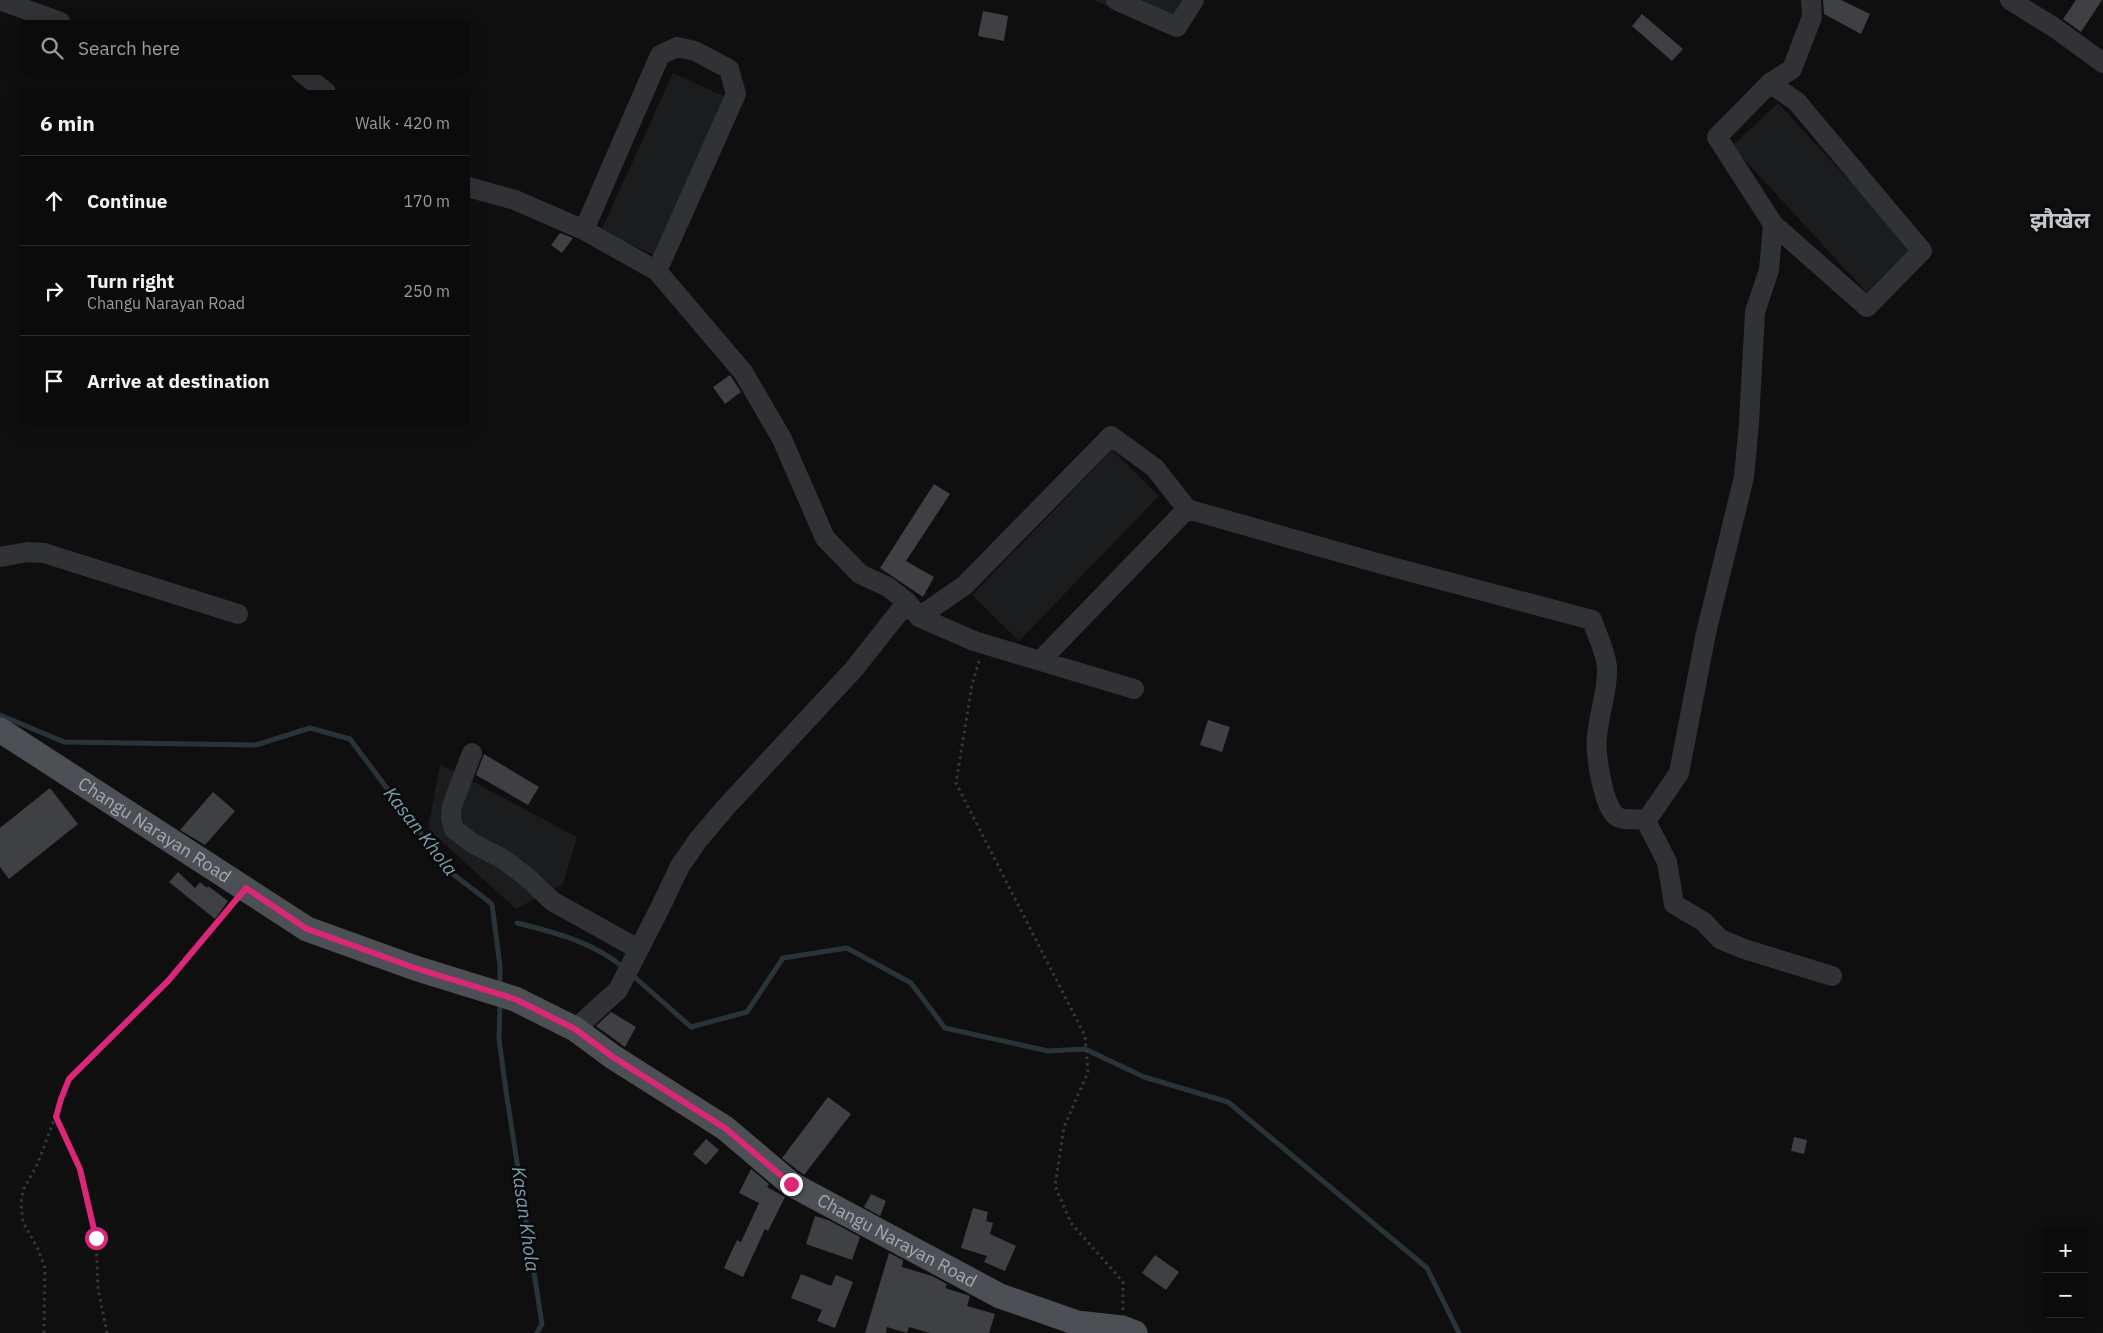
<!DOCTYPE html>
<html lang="en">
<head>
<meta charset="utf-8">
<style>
  body { margin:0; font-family:"IBM Plex Sans","Noto Sans Devanagari",sans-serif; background:#19191a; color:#f1f3f6 }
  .controls { position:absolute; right:15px; bottom:15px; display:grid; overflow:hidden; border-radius:5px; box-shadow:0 5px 20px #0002 }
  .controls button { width:45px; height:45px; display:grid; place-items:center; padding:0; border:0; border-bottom:1px solid #2b2b2d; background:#0b0b0c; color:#f1f3f6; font:25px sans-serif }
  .stop { position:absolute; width:15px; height:15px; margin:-11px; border:4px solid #db2777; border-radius:50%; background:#fff }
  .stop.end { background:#db2777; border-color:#fff; box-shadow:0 1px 5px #0008 }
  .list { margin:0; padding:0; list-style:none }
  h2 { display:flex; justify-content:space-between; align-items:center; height:65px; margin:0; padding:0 20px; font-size:21px }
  h2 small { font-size:16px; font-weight:400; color:#9a9b9d }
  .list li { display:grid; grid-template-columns:32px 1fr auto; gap:15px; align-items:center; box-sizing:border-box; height:90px; padding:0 20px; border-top:1px solid #2b2b2d }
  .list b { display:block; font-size:19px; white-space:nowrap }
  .list p { margin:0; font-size:16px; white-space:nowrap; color:#9a9b9d }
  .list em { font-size:16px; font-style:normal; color:#9a9b9d }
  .icon { flex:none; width:28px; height:28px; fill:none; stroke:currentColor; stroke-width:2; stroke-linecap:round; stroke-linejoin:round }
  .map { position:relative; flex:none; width:2103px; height:1333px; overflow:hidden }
  .search { position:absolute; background:#0b0b0c; box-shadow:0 5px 20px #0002; left:20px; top:20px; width:450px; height:55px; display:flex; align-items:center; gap:12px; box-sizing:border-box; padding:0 18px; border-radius:5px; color:#9a9b9d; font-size:19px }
  .panel { position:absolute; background:#0b0b0c; box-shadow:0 5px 20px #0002; left:20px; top:90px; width:450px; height:335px; border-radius:5px }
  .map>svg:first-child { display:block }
  .built { fill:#1b1c1d }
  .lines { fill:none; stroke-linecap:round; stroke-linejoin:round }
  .stream { stroke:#293438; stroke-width:5 }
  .building { fill:#3e4043 }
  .path { stroke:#36393c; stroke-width:3; stroke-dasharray:2.5 4; stroke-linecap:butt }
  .minor { stroke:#303235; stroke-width:20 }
  .major { stroke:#4c5054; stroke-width:25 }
  .route { stroke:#db2777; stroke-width:6 }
  .labels { text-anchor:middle; stroke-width:5; stroke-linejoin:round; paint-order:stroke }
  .street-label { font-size:18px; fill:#a0a9b1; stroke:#0a0a0b }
  .water-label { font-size:19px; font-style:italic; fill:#779eac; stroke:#0a0a0b }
  .district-label { font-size:22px; font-weight:bold; fill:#c1c7cd; stroke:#0a0a0b }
</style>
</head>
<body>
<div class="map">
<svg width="2103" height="1333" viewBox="0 0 2103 1333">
  <rect width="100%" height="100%" fill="#0f0f10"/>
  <path class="built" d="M1093,0h92l-14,33z
    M673,73l55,25 -72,158 -55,-25z
    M1778,103l134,146 -46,43 -134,-146z
    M1112,450l47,46 -140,145 -47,-46z
    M440,764l137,73 -14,47 -47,25 -88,-80z"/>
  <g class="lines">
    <path class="stream" d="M0,715l64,27 192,3 54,-17 40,11 99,132 43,33 8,62v21
      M517,923c37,9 79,20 108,46
      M631,974l60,53 56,-15 36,-54 64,-10 64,35 34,45 103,23 37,-2 59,28 84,25 199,166 32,65
      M500,1003l-1,36 7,52 36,233 -5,9"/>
  </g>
  <path class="building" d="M1823,0h18l29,14 -9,20 -37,-20z
    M2076,0h26l-21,32 -18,-13z
    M983,11l25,5 -4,25 -26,-5z
    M1642,14l41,35 -11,12 -40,-35z
    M560,233l13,5 -11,15 -11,-8z
    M730,375l11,17 -16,12 -12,-17z
    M934,484l16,10 -44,67 28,16 -11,20 -43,-29z
    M1208,720l22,7 -8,25 -22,-7z
    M484,754l55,33 -11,18 -52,-30z
    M50,788l28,36 -69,55 -9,-12v-39z
    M213,792l22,19 -30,34 -25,-15z
    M178,872l17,16 5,-6 7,6 1,-2 20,15 -13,18 -46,-37z
    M611,1012l25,15 -11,20 -29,-21z
    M828,1097l23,17 -47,61 -22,-17z
    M1794,1137l13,3 -3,14 -13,-3z
    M706,1139l13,11 -13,15 -13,-11z
    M751,1169l18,15 -2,3 18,10 -17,34 -3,-2 -22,48 -19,-9 13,-28 4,2 18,-39 -20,-10z
    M871,1194l15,7 -6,15 -16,-9z
    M973,1208l15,4 -2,9 7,2 -3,11 26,12 -11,25 -21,-9 3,-6 -26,-8z
    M815,1216l13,4 32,17 -8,23 -46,-16z
    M889,1253l14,7 -1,7 30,9 15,8 -2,4 25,8 -3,10 28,8 -6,19h-59l-21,-6 -2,6 -20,-6 -1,6h-21z
    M1155,1255l24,17 -13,18 -24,-17z
    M801,1274l30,12 5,-11 17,7 -18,46 -18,-7 5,-11 -31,-12z"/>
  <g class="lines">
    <path class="path" d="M979,661l-7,24 -16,98 129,253 3,36 -24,55 -9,59 16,37 52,59v28
      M56,1118l24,51 16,69 2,50 9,45
      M44,1333l1,-65 -7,-19 -15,-27 -2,-18 2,-14 15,-27 31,-84 99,-98 65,-77"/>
    <path class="minor" d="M0,0l60,22
      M1116,0l61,27 17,-27
      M2010,0l45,28 48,35
      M301,72l25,20
      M1770,83l27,19 125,149 -55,56 -94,-83 -56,-87z
      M1770,83l22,-14 20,-52 -1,-17
      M468,187l47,13 69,30 73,41 86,101 39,67 43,99 35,36 28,13 19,15 12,15 55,24 160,48
      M584,230l76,-175 17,-8 18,4 34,18 7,25 -79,177
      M1187,509l194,55 211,56c5,15 14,32 15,48 1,23 -8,44 -10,68 -2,17 6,70 19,80 8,6 20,1 30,5l21,41 7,42 30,18 16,17 24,10 88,27
      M0,557l28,-5 16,1 194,61
      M919,617l46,-32 146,-149 44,32 32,41 -147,152
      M472,753l-20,53 -1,12 3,11 18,14 31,16 25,19 24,23 86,48
      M1646,821l33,-48 27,-140 38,-156 5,-54 6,-111 14,-42 4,-46
      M575,1029l43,-39 42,-82 20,-42 18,-26 28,-33 128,-138 53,-67"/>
    <path class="major" id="s1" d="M0,730l307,199 108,39 100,31 60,30 38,28 112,71 66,56 209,112 77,27 45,5 13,5"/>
  </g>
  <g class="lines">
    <path class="route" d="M96,1238l-16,-69 -24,-52 5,-18 8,-20 99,-98 78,-93 61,41 108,39 100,31 60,30 38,28 112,71 66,56"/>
  </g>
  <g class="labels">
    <g class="street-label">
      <text dy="6" stroke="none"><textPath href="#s1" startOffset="184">Changu Narayan Road</textPath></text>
      <text dy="6" stroke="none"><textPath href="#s1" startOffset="1039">Changu Narayan Road</textPath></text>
    </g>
    <g class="water-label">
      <text transform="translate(421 831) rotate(52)" y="7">Kasan Khola</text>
      <text transform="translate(526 1219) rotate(82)" y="7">Kasan Khola</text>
    </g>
    <g class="district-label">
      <text x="2060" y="228">झौखेल</text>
    </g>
  </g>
</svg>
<div class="controls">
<button>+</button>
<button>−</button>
</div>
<div class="stop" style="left:96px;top:1238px"></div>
<div class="stop end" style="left:791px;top:1184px"></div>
<div class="search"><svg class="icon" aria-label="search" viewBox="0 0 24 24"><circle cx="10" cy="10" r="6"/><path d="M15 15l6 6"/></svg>Search here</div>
<section class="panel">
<h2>6 min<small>Walk · 420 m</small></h2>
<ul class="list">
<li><svg class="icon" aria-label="ahead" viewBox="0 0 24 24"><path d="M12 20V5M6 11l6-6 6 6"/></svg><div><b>Continue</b></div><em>170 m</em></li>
<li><svg class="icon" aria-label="right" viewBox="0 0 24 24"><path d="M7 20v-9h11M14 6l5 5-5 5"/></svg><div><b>Turn right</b><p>Changu Narayan Road</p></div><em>250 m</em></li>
<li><svg class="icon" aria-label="arrive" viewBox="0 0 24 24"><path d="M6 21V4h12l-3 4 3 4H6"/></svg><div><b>Arrive at destination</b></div></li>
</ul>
</section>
</div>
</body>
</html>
